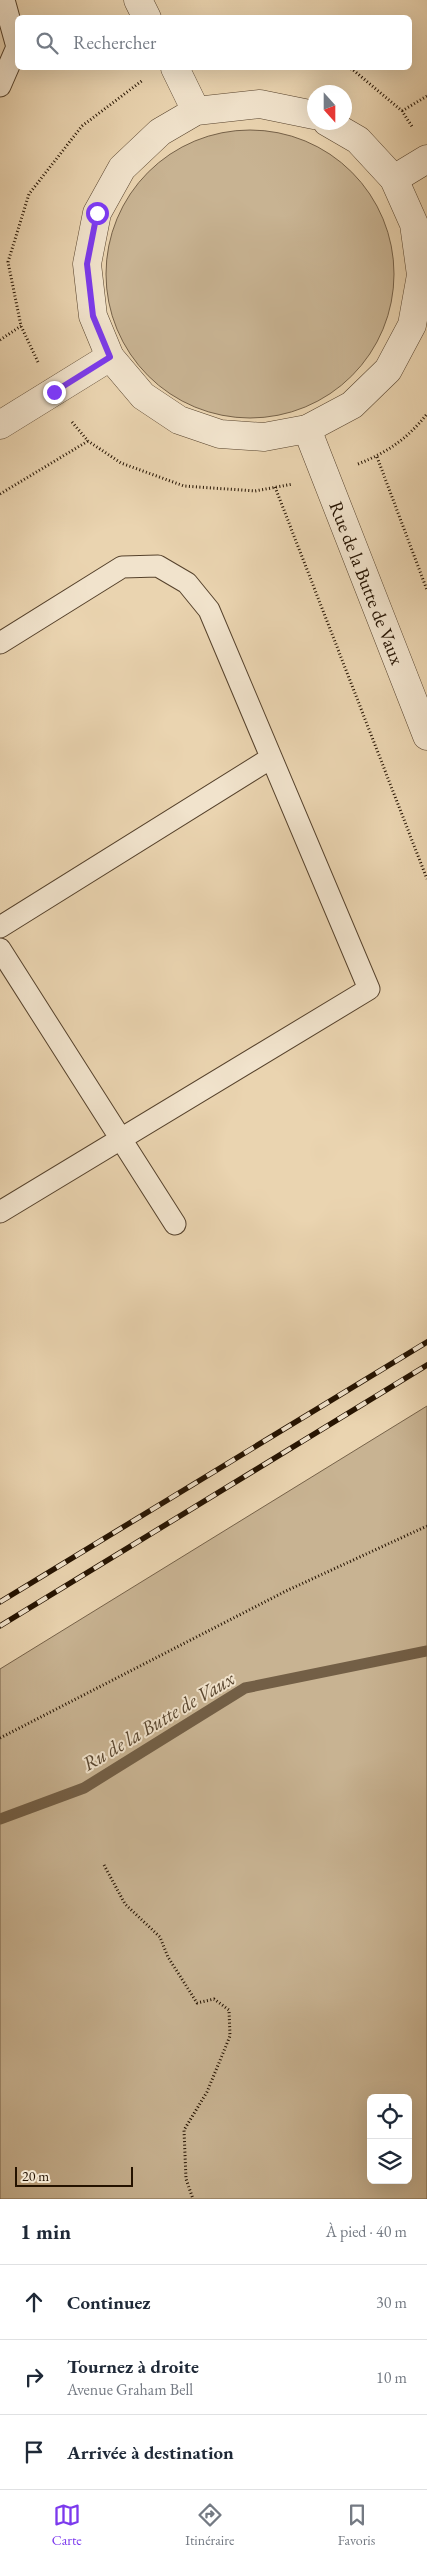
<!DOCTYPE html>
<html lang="fr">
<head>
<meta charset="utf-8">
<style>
  body { margin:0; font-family:"EB Garamond",serif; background:#f2f2f3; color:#1f2937 }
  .controls { position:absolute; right:15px; bottom:15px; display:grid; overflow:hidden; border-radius:8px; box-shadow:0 5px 20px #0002 }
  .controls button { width:45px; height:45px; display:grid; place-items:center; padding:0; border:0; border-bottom:1px solid #e0e1e3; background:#fff; color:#1f2937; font:25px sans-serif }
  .compass { position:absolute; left:307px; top:85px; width:45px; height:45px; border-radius:50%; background:#fff; box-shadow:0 5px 20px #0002; rotate:159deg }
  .scale { position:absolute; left:15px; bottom:12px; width:118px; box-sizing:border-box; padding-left:5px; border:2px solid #241200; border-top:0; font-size:14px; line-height:18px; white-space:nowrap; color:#241200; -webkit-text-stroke:4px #f1e3cc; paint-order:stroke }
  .stop { position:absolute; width:15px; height:15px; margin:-11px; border:4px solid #7c3aed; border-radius:50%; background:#fff }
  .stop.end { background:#7c3aed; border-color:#fff; box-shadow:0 1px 5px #0008 }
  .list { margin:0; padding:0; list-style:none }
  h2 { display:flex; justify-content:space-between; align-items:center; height:65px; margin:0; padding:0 20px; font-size:21px }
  h2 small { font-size:16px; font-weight:400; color:#747a83 }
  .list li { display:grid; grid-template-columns:32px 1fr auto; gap:15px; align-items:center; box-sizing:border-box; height:75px; padding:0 20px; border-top:1px solid #e0e1e3 }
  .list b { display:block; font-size:19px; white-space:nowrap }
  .list p { margin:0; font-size:16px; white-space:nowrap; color:#747a83 }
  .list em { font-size:16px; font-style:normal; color:#747a83 }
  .icon { flex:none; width:28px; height:28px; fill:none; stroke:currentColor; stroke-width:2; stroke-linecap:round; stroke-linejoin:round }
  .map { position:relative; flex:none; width:427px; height:2199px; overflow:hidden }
  .search { position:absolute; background:#fff; box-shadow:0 5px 20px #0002; left:15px; right:15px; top:15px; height:55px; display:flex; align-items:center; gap:12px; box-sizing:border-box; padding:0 18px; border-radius:8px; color:#747a83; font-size:19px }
  .sheet { height:290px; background:#fff }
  nav { display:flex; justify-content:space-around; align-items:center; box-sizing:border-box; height:70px; border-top:1px solid #e0e1e3; background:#fff; font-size:14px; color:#747a83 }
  nav a { display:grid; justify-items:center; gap:2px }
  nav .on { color:#7c3aed }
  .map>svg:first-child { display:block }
  .green { fill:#c8b392; stroke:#766249; fill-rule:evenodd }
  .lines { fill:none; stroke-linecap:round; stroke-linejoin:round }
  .stream { stroke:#735f46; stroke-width:11 }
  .service-casing { stroke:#56422c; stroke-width:23 }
  .minor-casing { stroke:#56422c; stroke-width:29 }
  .tertiary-casing { stroke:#56422c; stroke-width:29 }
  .path { stroke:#241200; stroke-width:3; stroke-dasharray:1 2.5; stroke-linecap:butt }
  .service { stroke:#f1e3cc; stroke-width:21 }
  .minor { stroke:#f1e3cc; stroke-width:28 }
  .tertiary { stroke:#f1e3cc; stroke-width:28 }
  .rail-casing { stroke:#241200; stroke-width:5.5 }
  .rail { stroke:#f1e3cc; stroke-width:4; stroke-dasharray:11; stroke-linecap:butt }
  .route { stroke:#7c3aed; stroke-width:6 }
  .labels { text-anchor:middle; stroke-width:4; stroke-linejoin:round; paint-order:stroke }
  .street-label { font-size:19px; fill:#241200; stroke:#f1e3cc }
  .water-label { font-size:20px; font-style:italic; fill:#58452e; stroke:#f1e3cc }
</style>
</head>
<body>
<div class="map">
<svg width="427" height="2199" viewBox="0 0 427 2199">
  <rect width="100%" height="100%" fill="#ead4b0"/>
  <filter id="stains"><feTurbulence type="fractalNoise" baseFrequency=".004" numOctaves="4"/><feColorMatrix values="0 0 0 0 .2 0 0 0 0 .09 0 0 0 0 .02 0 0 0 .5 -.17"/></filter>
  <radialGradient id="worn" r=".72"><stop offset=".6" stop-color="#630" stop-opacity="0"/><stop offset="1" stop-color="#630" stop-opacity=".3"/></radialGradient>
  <path class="green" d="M106 274a144 144 0 1 1 288 0a144 144 0 1 1-288 0Z
    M427,1406v793h-427v-530zM371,2098h37v82h-37z"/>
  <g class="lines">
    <path class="stream" d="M0,1819l84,-31 161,-100 182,-37"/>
    <defs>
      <path id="service" d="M0,86l17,-39 -13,-47
        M0,643l122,-76 36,-1 29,17 22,27 160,379 -369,223
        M0,927l271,-169
        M0,949l175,275"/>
      <path id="minor" d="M394,179l33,-20
        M0,425l110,-68"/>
      <g id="tertiary">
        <path d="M138,0l9,18"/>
        <path d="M175,68l21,43"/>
        <path d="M314,115l-54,-11 -64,7 -36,21 -38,36 -25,45 -10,51 6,52 17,41 33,39 36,24 41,14 44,3 43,-8 45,-24 36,-35 24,-45 9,-50 -7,-51 -20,-45 -36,-39 -31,-18"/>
        <path id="s1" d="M307,429l120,307"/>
      </g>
    </defs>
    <use href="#service" class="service-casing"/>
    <use href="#minor" class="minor-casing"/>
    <use href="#tertiary" class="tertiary-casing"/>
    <path class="path" d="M347,68l5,1 50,42 11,17
      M402,111l25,-15
      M0,340l21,-14
      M38,362l-17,-36 -13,-64 21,-68 53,-68 61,-46
      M72,422l16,19 33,22 63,23 71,5 38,-7
      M377,457l50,133
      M358,464c30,-12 49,-25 69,-50
      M275,487l152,392
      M0,494l88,-53
      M0,1738l286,-147 141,-65
      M104,1865l21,39 35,33 8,20 29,46 17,-4 15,11 1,26 -23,56 -23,38 2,49 7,20"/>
    <use href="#service" class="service"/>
    <use href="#minor" class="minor"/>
    <use href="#tertiary" class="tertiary"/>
    <defs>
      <path id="rail" d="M0,1602l427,-260
        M0,1626l427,-261"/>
    </defs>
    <use href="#rail" class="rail-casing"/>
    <use href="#rail" class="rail"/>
  </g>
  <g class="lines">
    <path class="route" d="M54,392l56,-35 -17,-41 -6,-52 10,-51"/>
  </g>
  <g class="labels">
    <g class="street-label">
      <text dy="7" stroke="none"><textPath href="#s1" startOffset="165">Rue de la Butte de Vaux</textPath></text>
    </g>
    <g class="water-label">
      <text transform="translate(158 1721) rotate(-31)" y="7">Ru de la Butte de Vaux</text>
    </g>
  </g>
  <rect width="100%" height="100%" filter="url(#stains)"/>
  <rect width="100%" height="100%" fill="url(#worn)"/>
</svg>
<div class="controls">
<button><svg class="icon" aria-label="locate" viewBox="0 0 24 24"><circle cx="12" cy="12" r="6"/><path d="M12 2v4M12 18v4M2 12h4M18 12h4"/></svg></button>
<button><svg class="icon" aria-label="layers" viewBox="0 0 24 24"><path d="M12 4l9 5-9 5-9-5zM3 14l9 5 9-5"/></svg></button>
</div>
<svg class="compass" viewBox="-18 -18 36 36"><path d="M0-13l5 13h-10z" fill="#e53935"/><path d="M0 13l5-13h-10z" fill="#747a83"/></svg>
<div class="scale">20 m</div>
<div class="stop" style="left:97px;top:213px"></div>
<div class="stop end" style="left:54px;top:392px"></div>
<div class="search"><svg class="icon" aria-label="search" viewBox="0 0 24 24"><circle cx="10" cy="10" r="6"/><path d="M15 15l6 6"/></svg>Rechercher</div>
</div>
<section class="sheet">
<h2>1 min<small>À pied · 40 m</small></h2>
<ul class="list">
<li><svg class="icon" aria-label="ahead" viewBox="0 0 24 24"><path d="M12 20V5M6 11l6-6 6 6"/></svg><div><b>Continuez</b></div><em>30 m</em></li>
<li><svg class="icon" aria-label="right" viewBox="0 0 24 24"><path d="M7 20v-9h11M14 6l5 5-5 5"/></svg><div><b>Tournez à droite</b><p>Avenue Graham Bell</p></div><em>10 m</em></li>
<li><svg class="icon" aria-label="arrive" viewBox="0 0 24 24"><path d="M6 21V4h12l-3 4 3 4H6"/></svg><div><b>Arrivée à destination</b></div></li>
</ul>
</section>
<nav>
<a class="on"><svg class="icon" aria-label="map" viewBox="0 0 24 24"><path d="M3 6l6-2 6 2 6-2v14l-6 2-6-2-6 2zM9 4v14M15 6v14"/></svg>Carte</a>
<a><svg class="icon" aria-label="directions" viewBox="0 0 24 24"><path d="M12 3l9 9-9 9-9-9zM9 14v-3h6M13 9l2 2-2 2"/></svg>Itinéraire</a>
<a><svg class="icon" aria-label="saved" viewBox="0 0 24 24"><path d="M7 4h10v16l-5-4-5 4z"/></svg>Favoris</a>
</nav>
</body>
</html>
